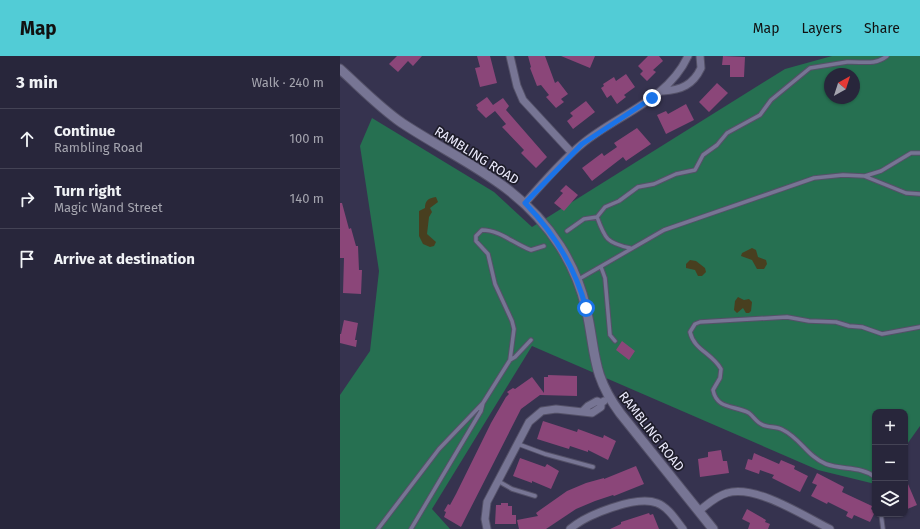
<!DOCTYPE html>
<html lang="en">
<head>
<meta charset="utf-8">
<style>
  body { margin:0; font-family:"Fira Sans",sans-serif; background:#343246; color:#f1f3f6 }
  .controls { position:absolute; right:12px; bottom:12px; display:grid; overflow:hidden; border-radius:8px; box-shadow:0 1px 3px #0004 }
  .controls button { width:36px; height:36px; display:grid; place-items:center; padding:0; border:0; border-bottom:1px solid #444355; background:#28263b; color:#f1f3f6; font:20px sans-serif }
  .compass { position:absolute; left:484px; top:12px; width:36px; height:36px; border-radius:50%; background:#28263b; box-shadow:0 1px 3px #0004; rotate:39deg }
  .stop { position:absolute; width:12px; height:12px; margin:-9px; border:3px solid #1a73e8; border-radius:50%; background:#fff }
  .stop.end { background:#1a73e8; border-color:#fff; box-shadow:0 1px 4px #0008 }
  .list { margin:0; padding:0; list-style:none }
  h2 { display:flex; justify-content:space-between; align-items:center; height:52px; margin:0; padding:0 16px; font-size:17px }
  h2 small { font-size:13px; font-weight:400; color:#a5a5af }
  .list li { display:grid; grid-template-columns:26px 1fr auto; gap:12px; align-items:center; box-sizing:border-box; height:60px; padding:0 16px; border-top:1px solid #444355 }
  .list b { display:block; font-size:15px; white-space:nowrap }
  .list p { margin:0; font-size:13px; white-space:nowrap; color:#a5a5af }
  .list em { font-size:13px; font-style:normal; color:#a5a5af }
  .icon { flex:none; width:22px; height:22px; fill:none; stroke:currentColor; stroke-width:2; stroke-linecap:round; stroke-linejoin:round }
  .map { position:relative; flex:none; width:580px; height:473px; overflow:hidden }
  header { display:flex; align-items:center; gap:24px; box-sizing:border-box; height:56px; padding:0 20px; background:#52ccd6; color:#111 }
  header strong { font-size:19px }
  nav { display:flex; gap:22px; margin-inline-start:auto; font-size:14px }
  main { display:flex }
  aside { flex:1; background:#28263b }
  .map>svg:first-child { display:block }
  .green { fill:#267051; fill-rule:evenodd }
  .sand { fill:#483f1f }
  .building { fill:#8b4679 }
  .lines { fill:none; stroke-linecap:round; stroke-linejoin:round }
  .service-casing { stroke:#545168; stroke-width:5.5 }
  .minor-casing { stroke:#545168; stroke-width:9 }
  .tertiary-casing { stroke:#545168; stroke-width:11 }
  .service { stroke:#777594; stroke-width:3.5 }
  .minor { stroke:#777594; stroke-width:7 }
  .tertiary { stroke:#777594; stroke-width:9 }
  .route { stroke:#1a73e8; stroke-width:5 }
  .labels { text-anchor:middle; stroke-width:3.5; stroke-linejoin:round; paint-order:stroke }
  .street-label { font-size:13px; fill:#ecebfd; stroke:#1e1d2a }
</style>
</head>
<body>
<header>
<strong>Map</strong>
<nav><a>Map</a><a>Layers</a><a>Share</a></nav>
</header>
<main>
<aside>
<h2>3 min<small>Walk · 240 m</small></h2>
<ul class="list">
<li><svg class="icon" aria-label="ahead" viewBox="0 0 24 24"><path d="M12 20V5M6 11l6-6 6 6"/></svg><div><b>Continue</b><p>Rambling Road</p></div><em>100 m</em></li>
<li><svg class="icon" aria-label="right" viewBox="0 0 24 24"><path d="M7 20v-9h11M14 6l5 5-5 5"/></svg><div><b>Turn right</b><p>Magic Wand Street</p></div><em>140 m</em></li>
<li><svg class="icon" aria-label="arrive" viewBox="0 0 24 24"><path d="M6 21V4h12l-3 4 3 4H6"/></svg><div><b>Arrive at destination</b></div></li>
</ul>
</aside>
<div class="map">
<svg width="580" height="473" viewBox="0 0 580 473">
  <rect width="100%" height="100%" fill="#36334f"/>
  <path class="green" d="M492,0h88v370l-15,21v-35h-30v72l-57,-14 -286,-124 -100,163 18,20h-110v-134l30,-44 9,-80 -19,-125 12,-28 122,74 38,35 253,-158zM490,18h24v24h-24z"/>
  <path class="sand" d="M96,141l2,5 -8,6 2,4 -3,5 -2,17 9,8 -2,4 -4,1 -7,-3 -4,-8v-25l6,-3c0,-7 3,-10 11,-11z
    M412,192l4,2 2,7 8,3 1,4 -3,5h-7l-5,-9 -11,-4 1,-3z
    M350,204l6,1 9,7 1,4 -4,4h-4l-3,-6 -9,-2v-4z
    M398,241l6,3 5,-1 3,3 -1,9 -2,2h-3l-3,-5 -6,5 -3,-3 1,-9z"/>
  <path class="building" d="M57,0h25l-9,10 -5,-5 -10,11 -9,-8z
    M137,0h13l7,27 -17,4 -5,-19 5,-1z
    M188,0h17l10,27 3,-2 10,13 -7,5 3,3 -8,6 -10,-11 3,-2 -8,-10 -4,1 -7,-18 1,-1z
    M221,0h34l-5,12z
    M308,0h11l4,5 -10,9 3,2 -9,9 -7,-7 3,-3 -5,-5z
    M383,0l22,1 -1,20h-14v-12h-8z
    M286,18l9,13 -11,8 2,2 -9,7 -6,-9 -4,3 -6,-10 3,-2 -1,-2 11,-7 2,4z
    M377,27l11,10 -19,19 -10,-10z
    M147,41l6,8 10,-7 6,8 -3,4 41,47 -11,11 -15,-15 3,-3 -22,-23 4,-3 -11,-13 -9,7 -9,-9 1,-1 -2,-3z
    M246,45l9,11 -22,17 -6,-8 6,-5 -3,-3z
    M346,48l8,16 -28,14 -9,-19 9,-4 2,3z
    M297,72l14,16 -25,17 -3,-4 -31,24 -10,-13 20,-15 2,3 13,-9 -3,-4z
    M226,129l12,10 -14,16 -10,-8 9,-10 -3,-2z
    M0,147h2l7,26 2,-1 5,18h2l1,24h3l-1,24 -18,-1 1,-35h-4z
    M4,264l14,3 -3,17h2l-1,7 -16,-4v-9h1z
    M282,285l13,10 -6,9 -13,-10z
    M208,319l29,1v20l-37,-1 -19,14 -60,118 -17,-10 2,-5 -2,-1 4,-7 2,1 6,-11 35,-71 15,-26 3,-3 -2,-2 6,-4 2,1 17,-12 12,16v-16h4z
    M203,365l34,11 1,-3 19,7 6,2 1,-3 12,6 -8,19 -20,-10v2l-18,-6 -1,3 -32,-10z
    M381,394l2,11h4l2,12 -29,4 -2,-18 10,-2v-5z
    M414,397l25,11 2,-4 14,6 -1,3 14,7 -8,16 -28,-14 2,-3 -14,-5 -1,4 -14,-5 3,-10 4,1z
    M180,402l25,9 2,-3 12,7 -8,18 -19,-8v2l-19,-7z
    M296,410l8,18 -30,12 -1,-1 -18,6 -19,8 -30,20h-27l-2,-9 21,-4 -2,-3 4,-3 27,-19 19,-8 18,-5v1z
    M477,417l27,14 -2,5 30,14 -1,3 4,3 -5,10 -16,-7 -2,4 -6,-3 2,-4 -20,-10 -1,2 -16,-8 6,-11 -5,-2z
    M565,421l12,28 -12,5z
    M161,447h7v3h4v9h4v9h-21l1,-19h5z
    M407,453l19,11 -1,2 5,2 -2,5h-20l2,-6 -8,-4z
    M309,457l1,2 3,-1 6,15h-49l11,-5v-2z"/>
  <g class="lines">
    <defs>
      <path id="service" d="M525,120l16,-5 30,-18h9
        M257,161c8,22 10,26 33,31
        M227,175l17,-12 13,-2 8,-10 14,-6 19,-14 16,-3 22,-10 19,-4 8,-15 14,-10 10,-12 33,-18 11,-15 39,-32c12,-2 25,-4 37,-6 15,-1 27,4 40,-6
        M261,211l4,11 5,57 5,6
        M239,223l85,-49 150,-52 29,-3 21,1 42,17 14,1
        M170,304l4,-31 -2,-8 -17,-37 -7,-30 -12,-13v-5l6,-6c18,0 32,14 49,20l13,-4
        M143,347l27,-43 5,-3 16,-17
        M178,388l27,10 48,13
        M535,421c-14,-11 -33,-7 -49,-13 -18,-7 -26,-26 -43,-34 -6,-4 -14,-2 -20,-5 -6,-2 -9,-8 -14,-12 -14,-8 -32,-3 -36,-23l7,-12 1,-9c-9,-16 -27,-19 -31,-37l5,-8 5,-2 87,-5 22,4 27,1 13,4 13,1 20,7 38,-7
        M158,425l14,8 23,7
        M541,458l2,15
        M38,473l61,-80 44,-46 -2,8 -70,118"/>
      <path id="minor" d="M170,0l7,30 6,14 49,53
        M323,35c18,-1 30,-6 38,-23l-1,-12
        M185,147c18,-20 36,-42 57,-59 36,-30 85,-43 106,-88
        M243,355l5,-5 9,-5 4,2 3,-2
        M359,455c9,-7 17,-15 28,-18 28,-9 77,23 103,36
        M147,473l-2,-10 2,-17 42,-80 13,-11 14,-2 36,4 9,-6v-4
        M230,473c16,-14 66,-34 87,-26 11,4 19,17 26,26"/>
      <path id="tertiary" d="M0,13c20,18 39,38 62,54 59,39 118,60 158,123 12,19 21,40 26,62 10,43 5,66 34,105l93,116"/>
    </defs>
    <use href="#service" class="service-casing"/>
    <use href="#minor" class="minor-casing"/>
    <use href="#tertiary" class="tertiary-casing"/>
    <use href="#service" class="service"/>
    <use href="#minor" class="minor"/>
    <use href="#tertiary" class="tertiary"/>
  </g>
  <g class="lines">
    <path class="route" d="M246,252c-11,-41 -32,-75 -61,-105l57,-59 70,-46"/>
  </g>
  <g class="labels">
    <g class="street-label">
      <text transform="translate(137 99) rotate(32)" y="5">RAMBLING ROAD</text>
      <text transform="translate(312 375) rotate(52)" y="5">RAMBLING ROAD</text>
    </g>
  </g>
</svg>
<div class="controls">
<button>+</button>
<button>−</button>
<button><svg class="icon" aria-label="layers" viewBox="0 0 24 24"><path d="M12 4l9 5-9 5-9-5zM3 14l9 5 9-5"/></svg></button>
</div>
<svg class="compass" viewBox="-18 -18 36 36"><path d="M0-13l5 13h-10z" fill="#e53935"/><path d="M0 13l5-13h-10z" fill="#a5a5af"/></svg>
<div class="stop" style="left:246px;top:252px"></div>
<div class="stop end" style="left:312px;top:42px"></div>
</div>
</main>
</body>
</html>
